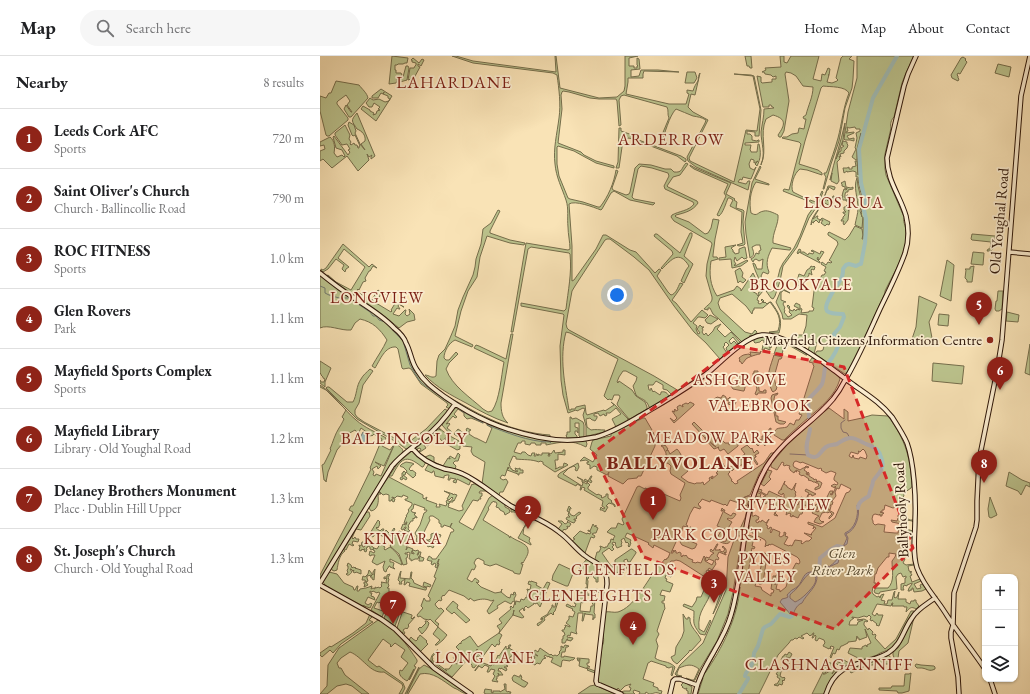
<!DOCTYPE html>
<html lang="en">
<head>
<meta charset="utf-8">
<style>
  body { margin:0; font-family:"EB Garamond",serif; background:#f6f6f6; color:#202124 }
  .controls { position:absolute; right:12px; bottom:12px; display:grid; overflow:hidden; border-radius:8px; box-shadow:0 1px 3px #0004 }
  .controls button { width:36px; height:36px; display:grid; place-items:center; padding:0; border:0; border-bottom:1px solid #e0e0e0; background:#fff; color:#202124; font:20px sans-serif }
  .you { position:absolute; left:297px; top:239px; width:14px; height:14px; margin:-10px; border:3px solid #fff; border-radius:50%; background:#1a73e8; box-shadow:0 0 0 6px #1a73e833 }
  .badge { display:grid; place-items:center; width:26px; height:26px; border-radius:50%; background:#8f2418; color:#fff; font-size:13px; font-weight:700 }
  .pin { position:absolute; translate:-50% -33px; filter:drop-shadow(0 1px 2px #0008) }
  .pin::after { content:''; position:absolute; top:21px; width:14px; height:12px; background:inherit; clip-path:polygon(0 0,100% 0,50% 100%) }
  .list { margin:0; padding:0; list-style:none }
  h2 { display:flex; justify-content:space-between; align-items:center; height:52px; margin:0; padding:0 16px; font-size:17px }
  h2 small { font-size:13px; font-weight:400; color:#757577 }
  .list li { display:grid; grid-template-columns:26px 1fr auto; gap:12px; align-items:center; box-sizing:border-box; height:60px; padding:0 16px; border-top:1px solid #e0e0e0 }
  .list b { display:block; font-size:15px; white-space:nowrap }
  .list p { margin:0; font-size:13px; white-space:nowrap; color:#757577 }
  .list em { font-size:13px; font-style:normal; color:#757577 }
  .icon { flex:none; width:22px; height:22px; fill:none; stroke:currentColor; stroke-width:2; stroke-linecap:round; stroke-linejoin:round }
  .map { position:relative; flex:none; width:710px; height:638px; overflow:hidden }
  header { display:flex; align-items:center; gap:24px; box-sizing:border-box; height:56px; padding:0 20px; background:#fff; border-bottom:1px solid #e0e0e0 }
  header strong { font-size:19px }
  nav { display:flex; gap:22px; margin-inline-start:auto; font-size:14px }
  .search { width:280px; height:36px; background:#f6f6f6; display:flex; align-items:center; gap:10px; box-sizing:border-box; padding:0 14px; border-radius:22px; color:#757577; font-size:15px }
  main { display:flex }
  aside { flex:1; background:#fff }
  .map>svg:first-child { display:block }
  .green { fill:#bcc48e; stroke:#756d4b; fill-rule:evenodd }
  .water { fill:#a0bdb7; stroke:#727a71; fill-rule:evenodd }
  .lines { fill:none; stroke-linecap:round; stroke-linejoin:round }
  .stream { stroke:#727a71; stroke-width:1 }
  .river { stroke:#a0bdb7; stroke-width:4 }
  .secondary-casing { stroke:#2e1608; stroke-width:5.5 }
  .secondary { stroke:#fbedd0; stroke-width:3.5 }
  .marked { fill:#d62828; fill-opacity:0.2; stroke:#d62828; stroke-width:3; stroke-dasharray:8 5; stroke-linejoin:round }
  .poi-dot { fill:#8f2418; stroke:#fbedd0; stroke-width:1.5 }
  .labels { text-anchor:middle; stroke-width:3.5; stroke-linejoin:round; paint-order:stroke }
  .street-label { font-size:15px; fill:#2e1608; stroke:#fbedd0 }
  .poi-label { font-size:15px; fill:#2e1608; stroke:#fbedd0; text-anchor:end }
  .park-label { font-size:15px; font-style:italic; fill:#594a30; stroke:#fbedd0 }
  .neighbourhood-label { font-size:16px; letter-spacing:1px; fill:#7a1f14; stroke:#fbedd0 }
  .quarter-label { font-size:17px; letter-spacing:1px; fill:#7a1f14; stroke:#fbedd0 }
  .district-label { font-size:19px; font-weight:bold; letter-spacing:1px; fill:#7a1f14; stroke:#fbedd0 }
</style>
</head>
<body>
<header>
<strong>Map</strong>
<div class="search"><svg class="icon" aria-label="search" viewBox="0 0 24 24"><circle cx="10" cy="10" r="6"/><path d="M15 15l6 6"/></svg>Search here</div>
<nav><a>Home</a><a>Map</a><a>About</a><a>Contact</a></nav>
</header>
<main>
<aside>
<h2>Nearby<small>8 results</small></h2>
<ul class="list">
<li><span class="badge">1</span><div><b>Leeds Cork AFC</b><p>Sports</p></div><em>720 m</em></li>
<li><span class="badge">2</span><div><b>Saint Oliver's Church</b><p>Church · Ballincollie Road</p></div><em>790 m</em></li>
<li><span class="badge">3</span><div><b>ROC FITNESS</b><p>Sports</p></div><em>1.0 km</em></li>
<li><span class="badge">4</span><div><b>Glen Rovers</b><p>Park</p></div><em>1.1 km</em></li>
<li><span class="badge">5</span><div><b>Mayfield Sports Complex</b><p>Sports</p></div><em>1.1 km</em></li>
<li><span class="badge">6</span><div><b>Mayfield Library</b><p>Library · Old Youghal Road</p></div><em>1.2 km</em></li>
<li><span class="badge">7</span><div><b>Delaney Brothers Monument</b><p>Place · Dublin Hill Upper</p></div><em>1.3 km</em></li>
<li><span class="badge">8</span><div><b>St. Joseph's Church</b><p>Church · Old Youghal Road</p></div><em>1.3 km</em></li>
</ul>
</aside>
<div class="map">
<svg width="710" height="638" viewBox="0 0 710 638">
  <rect width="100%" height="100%" fill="#f9e3b6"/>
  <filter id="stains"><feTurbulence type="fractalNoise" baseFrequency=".005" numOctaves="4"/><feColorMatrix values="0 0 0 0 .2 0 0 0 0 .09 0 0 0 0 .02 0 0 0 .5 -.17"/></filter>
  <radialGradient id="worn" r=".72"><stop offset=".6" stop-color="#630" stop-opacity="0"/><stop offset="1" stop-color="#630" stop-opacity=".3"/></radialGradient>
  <path class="green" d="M72,0l16,2 -1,5h-2l-2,1h-5l-1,1h-2v5h1v3h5l1,2 -5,4v2l-1,2 -7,1z
    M132,0h4l17,5 83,11 -1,-16h1l4,32 39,10 18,-1 7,-6 1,-5v-30h13l-9,2v8h5v2h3v-2h1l-1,-1v-7l2,1 1,10 -9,1v7l8,-1 2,-6h17l21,2 -35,-1 -1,3v4h-15v4l-2,12 43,10h17l3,-10 -2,-1v-3l6,1c1,-4 3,-7 5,-10 1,-4 0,-5 2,-8l-5,22 -4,-1 -3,13 5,5 15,8 -19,38 1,3 44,21 12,-52 11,1 3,-22 -7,-33 -19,-2 17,1 3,1 7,34 -2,26h-4v-4l-8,-1v3h3l2,2v4l5,1 1,-1h1v2l-14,1v2h6l-1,5 1,1v1h6l1,-8h1c2,8 2,14 -2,22l-2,-2 3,-3 -4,2v-3l-3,-1 -2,5 1,4 4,2 2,-3 -5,12 -8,-2 -1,3 -2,-1 -2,3 8,2 2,-3h2l-2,9 -52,-23 -8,-6 -1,-4 18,-34 1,-3c-5,-3 -8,-3 -13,-4 -6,-2 -11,-5 -17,-7 -7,7 -11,25 -15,34l-2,-1 10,-24c-2,-4 0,-7 -2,-11l-43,-12 -3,1 -2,4 2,25 -2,1 -2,-25 -1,-2h-17l-9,-1 -21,-6 -6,-1 -1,1 -1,3 1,14 -4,34 23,9 3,3 12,6 18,5v2l-18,-5 -13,-7 -9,-5 -16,-5 -1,1v17l2,12 9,22 2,1 13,3 15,5h2c8,-10 14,-24 16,-37l2,1 -6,17 1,2 13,5 3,-1 1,-2 5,-24 4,-4 12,1 14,4h6l3,3c9,1 7,-4 12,-9l2,1 -8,11 -7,2 -6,9 1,1 29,14 1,2c-5,8 -14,10 -22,12l-1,1 1,1 13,5 16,12 3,-1 3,-5 2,-9 6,1 -4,19 -2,16v2h4l1,2 -7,2c-2,13 -1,24 6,35l17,-6 3,-4 4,3v2l12,-18 6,12v2l-3,1h-1l-3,2 1,2h1l1,1h1l2,3 1,-1 -1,-2 3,-2 -2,-3h2l2,3 -5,6 -1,3 2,1 -1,2 2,1 3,-2 -2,-2 1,-1 2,2 -1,1 1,1 1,-1 2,2 3,-2h1c8,11 12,17 8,31h-9l-1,-1 9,-1c4,-13 0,-18 -8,-29l-6,5 -1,1h-9v2h-1l-1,4 -6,-8 -14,-12 -12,4 -2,5 2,6 25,23 7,2 3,-4 2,2 -1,2h-1v1l-2,1 -3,-1v2l-8,5 -23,-23 -6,-5 -3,-6h-2v2l-4,-1c3,-4 9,-6 8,-12l-6,-21 1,-12 5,-20 -1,-2 -37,-21 -3,-4 1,-2c7,-4 17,-4 22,-11l-1,-2 -28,-13 -1,-3 5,-10 -1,-3 -16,-5 -11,-2 -3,3 -6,28 2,2 21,4 -2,2 -23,-5 -16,-9 -3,2 -9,16 -1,1c-8,-3 -26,-10 -32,-6l3,42v35l2,-1 22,-31 7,-14h3l24,15 6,2 19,21 4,-4 2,1 -4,6 11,16 3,3c5,-1 7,-8 9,-12l3,1 -6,9 -5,7 4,3 15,19 11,-12 6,5 -3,3 -5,-1h-2l-5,6 4,3 -1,3 2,5 2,-1 -3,-4 3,-4 2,2h2l-2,1 1,2 -1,2 2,3 2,-2 2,3 5,-5 2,-4 6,-3 -4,5 8,8 6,-5 10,11 -3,1 -1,-2 -4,-5 -4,4 2,3 3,-3 2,2 1,3 -9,7 -2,-5 3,-3 -3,-3 -2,2 1,1 -2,2 4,6 -2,2 -1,-1 1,1 -5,4 -14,-16 -12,-11 -20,-26 -25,-36 -15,-13 -24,-18h-3l-2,1 -30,46 -3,5 -6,33 1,4 2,2 85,46 25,15 -7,4 -5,-5 -4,-1v-4l-7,-4 -3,4h-5l1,5h2v-2l2,4 1,-1 6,4 1,-2v-1c4,-1 7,1 8,5l-18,11 -2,-1c-3,-9 -8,-7 -13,-12l-3,-9 3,-5 1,-4 -11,-6h-3l-4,6 -2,5 1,1 1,-2 13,9 4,6 9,6 2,5v2l-17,10h-1l-11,-13 -1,-2 3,-7 -1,-2h-5l-2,5 -3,-1 -1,1 -4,-4 14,-37 -48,-26 -4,-1c-7,26 -1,52 3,78h2v-1h4l1,-2 9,-2 1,8 1,2 17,-5 1,1 9,-6 -3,-3 4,3 13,14 -1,3 -9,4 -2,1 -4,-8 9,-5 -5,-6 -6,5h-4l1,2 -2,1 -1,-2 -4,2 -2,-3 -4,1v2h3v2l-2,3 -2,-1h-1l-2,-2 -4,1 1,8 4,3c4,-1 9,0 14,0l-1,2 -16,4h-2v-10l-3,-11 2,-6 -2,-1 -6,3 -1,-1 -8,3 -5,-18 -2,-15 -1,-34 4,-31 -1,-1 -42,-8v-3l43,8 2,-2c2,-18 6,-36 4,-55l-1,-1 -38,-6 -3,2 -15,83h-2l15,-89 42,7 2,-1c0,-7 -2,-15 -2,-22 -1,-9 1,-18 -2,-27 -4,-12 -10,-23 -11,-36 -2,-15 2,-30 4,-46 2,-14 0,-29 -2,-43l-4,-2 -80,-10z
    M425,0h6l1,12h-2l-1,-2h-2z
    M460,0h4v6l3,1 4,-7h28l-6,23 8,2 1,-7 3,1 3,-7 2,1 -1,6h-1h1l-2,7 5,1 5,-2 1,-1 -2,-2 5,-20 2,-2h9l-3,3 5,2 -1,18 -1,9 -7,20 -6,33 -8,23 -7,25h-1l3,-12 -2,-3v-1h2l1,-2c4,-11 8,-22 11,-33 4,-15 5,-30 11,-45 -4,-7 -18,-6 -26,-7l-2,2 -16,53 -6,23 19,6 4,3v2l-15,-5 -7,-1c-6,4 -10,17 -7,23l16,8 -1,1 -25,-10 1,-2 5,1 12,-46 -2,-2 -17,-4 1,-1h4l5,-3 6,-1 1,-5 5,1 2,-10h-2l-1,-2 3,-2c2,-9 7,-18 7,-28l-10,-1 -7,-10 -5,-3 -5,-1 -1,2 4,27 -5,30 -3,6h-2l-1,-2c7,-10 9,-16 -5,-20l-7,4c-7,16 2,30 -5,46v-1c5,-10 0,-21 0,-32 1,-8 3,-15 3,-23l10,-1 -1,-1h-1l-1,-2h-2v2h-6l-6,-31 4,1v5l1,1 10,-1v-3h4v-3l-3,1 -2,-2 -6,-1 -1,-2h-2l4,-2 -1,-2 16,-1z
    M537,0h57l-8,17 -4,10 -8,34c-3,3 -4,7 -3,11l-6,26v15l1,6 18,42c-1,4 0,5 1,9 1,3 1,8 1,12 -1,17 -11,33 -18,47l-3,6v2l-30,66 -8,14 -2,1 -30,-20 2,-3h4l2,-1 1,-4 -2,-2 -1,-2h-4l-3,12 -6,-4 3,-8h-6l-2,4 4,3v1l-13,-8 1,-3 -3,-1 1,-3h10l3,-9 1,-11 -8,-1 -8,5h-8l-1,-5 -6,-12 5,-12 2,-1 7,4 -7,-3 -1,2h-1v8l5,2h-2l-1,2 2,4 -1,1 1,2 -1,1 4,5 4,-2 -3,-3 1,-2 -3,-4 1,-1 2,2 -1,1 1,2 3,1 1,-2 2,2 1,-2 3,1v-1l-6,-3 2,-3 4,2v3l2,1 -1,4 8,-1v-1h4l1,-3 -2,-1 2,-16 8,-16h2l2,-3 -2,-1 2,-4 -5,-3 1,-2 4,3 2,-3 3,1 1,-1 -3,-2 1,-1 8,-15 -1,-3 -9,-6v-2l1,-1 16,8 4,-4 6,-10 7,3 1,6 -1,4h1v-22l-1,11 -7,-3c1,-6 3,-11 3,-17 0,-10 -5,-21 -1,-30l1,8 4,16 -2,9 2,6c-2,-7 2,-11 1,-17 -2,-8 -5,-14 -5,-23h-2v-5l-3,-1 -6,1v-1l-3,2 -1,-5h4l2,-1v2h3v-2l4,-1 -1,-5h2l1,14 -1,-24 4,-18 -4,16v11h-1l-4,-3 4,-8 -1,-1 2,-10 -1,-5 4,-2v-2h-4l-1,-2 -6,1 -2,-1 1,4 -2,1v1l8,-1v1l-7,3 2,3 5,-1v3l-4,-1h-5l-1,-1 4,-27 9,-34z
    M643,1l3,2 -1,1 2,2 -7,12 -2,-1 -1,2 1,1v2l1,1 -1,2 -6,-3 -1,-3 10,-17z
    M93,2l6,5 3,-4 2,1 -3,6 -3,-2v2l2,1 -6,11 -6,2 2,-12h4l1,-2 1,-1v-2l-4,-1v-2h-1z
    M678,8l13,3 -2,10 -14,-4z
    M86,10h2l1,2 -2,12 -7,2 -1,-1 4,-4z
    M367,16h8l2,6 -3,5h-9z
    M16,25l23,4c3,4 8,8 9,13l-17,19h-2l-5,-8 2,-4 5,7h1l-5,-7 3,-4 -4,-6 -8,6 -1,1v2l11,14v2l-19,16h-2l-1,-1 -6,-24v-15l6,2 3,-5h2z
    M61,33l11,7 -16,25 -15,-12 2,-3 7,4v1l4,2 -1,2 3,-1 1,-3 3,-1 -2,-1 2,-2 -6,-4 -2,4h-3l-3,-4 4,-5 3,2 6,-1 6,3 4,-1 1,-2 -2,-1v-2l-5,-2 1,-1v-1l-1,2 -2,-1 -3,5h-6v-2z
    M37,57l18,43 -4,3v-2l1,-2 -3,2 -2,-3 2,6 -11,11 -11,-15 -15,12 -9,-9 -3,2v-10l5,-2 -1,-4 -4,1v-4l10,-5c5,4 5,11 4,16l3,4 5,-2 2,2 1,-1 -3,-6 -6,-2 -3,-11 1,-1 14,19 2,-3 -2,-2 2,-1 -3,-5 -5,1 -7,-10v-2l10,-8 5,10 -1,4 2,3 -1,2 1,1 3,-2 1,2h2l1,3h1v-2h1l-5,-11 -2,1 -1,-1 -4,-10 1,-3 5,3 2,6 -1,2 5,11 5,6 -4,-6 4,-3c1,-6 -3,-10 -8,-12 -5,-8 -7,-8 0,-16z
    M525,67l-2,17 -7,19 3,-7 2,-1v-3l3,-2 -2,-1 1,-4 4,1v2l1,1 -1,3 -3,3v2l-4,1 1,3 -2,-1 1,3 -3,3 2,19 -2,3 -6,-3 1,-8 -2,7c4,-19 11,-38 15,-57z
    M299,72h2v3l14,5 -1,3 -6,-1 -4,5 -2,4 -3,21h-3l2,-6z
    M316,83l45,17 5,3v2l-1,1 -8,-6 -42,-16z
    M370,109l5,3 36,15 -5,11 9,5 -1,1 3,2 -1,6 7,2 1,1 -1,11 2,22 -1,1 -5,1 -2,-1 6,-2 -2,-11 1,-20 -12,-6 3,-6 -3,-2h-2c-2,5 -5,15 -9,18l-2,-1 9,-19 -2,-3 4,-9 -34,-15 -4,-3z
    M440,110l1,1 -6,12 14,5v1l-13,-3c-6,9 -7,21 -5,31 7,4 6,-1 13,-2 4,-1 10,2 14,4 1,9 -6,18 -5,28l18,5 -1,2h-1l-17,-2c-4,8 -7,15 -3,24l-1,2 -5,-2 -2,4c2,6 4,13 10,16l4,-3 5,-20 3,-6 11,-15 6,-12 8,-21 7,-10 -6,-4 1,-1 6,2 2,-2 4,-9 1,1 -5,13 -9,13 -12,29 -14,19 -3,15 -5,15 -2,3 -2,-1c-8,-11 -14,-21 -18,-34v-1l2,1 2,5h5l1,-10 -4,2 -3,-2 -2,1 -1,2 -2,-3 3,-2 2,-4 3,1v-3l2,-1 -1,-4v-1h-4l-4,2c1,4 4,8 -2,11l-4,-24 -1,-12 7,-39z
    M525,125l1,6 5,1 2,-1v2l-5,1v2h-2l-1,2v4h1l1,-3h1l-1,2h2v1l-2,1v1h1v1h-2v-1h-3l-1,-2 1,-2h-1l1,-4 1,-3 2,1 1,-1v-1l-2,1v-2l-3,-1v-2l-1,-1z
    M508,130h3l4,1v1l-1,2 -5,-3 -1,3h-1l-4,10 2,1 1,-4 2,1 -1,2 1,1v-3l2,1 -1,2 1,-2h2l1,-3h1v6l-2,5 -9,-5 -10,17 4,-3h1l-1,2 3,2 2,-2 8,4 -1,3 -2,-1 -2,2 -4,-3 2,-3h-3l-1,3 -3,-3 -2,2h-1l1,1 -2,-1 -1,3c0,-8 7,-14 10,-20 3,-6 5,-13 7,-19z
    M527,149h2l1,5h-2l1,1 -1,9 -4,5 -1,-2 1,-2h-3l1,-2h1v-2l2,-2v-1l-2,-1v-1h3l-2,-2v-3h2z
    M178,154l2,1 -10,20v2l20,7 15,3 -1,2 -14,-2 -23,-7 -7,21 -3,20 -9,14 -7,20 -6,25 18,9 -1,2 -17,-7c-6,3 -11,11 -11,18l2,2h3l7,-8 2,2 -9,9 -3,6c6,17 24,28 37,40l5,3 4,-1c8,-12 9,-34 12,-49l-30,-14 2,-3 3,1 27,13 5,-25h2l-12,69c0,8 1,15 7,20 -15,-5 -28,-12 -42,-20 -15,-8 -29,-15 -41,-28 4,0 7,4 11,1l1,-15 2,-6 6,-6 5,-11 5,-12 3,-16 5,-13 10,-22 2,-8 1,-8 5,-15 2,-15 8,-6z
    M370,177h2v3l-8,20 9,8 -9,19 -3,-2 5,-11 3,-4c-10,-16 -17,-7 -27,3l-1,-1 12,-14 -1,-3 -18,-15 1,-2h2l23,19z
    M652,178l23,2 -2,13 -2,2h-4l1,-2h2l1,-7 -19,-2 -1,-1z
    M23,188l26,23 3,-3 5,4 -4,-2 -3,5h-1l-4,7 1,3 -3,1 -4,8 -1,-1 -1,1 1,2 9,6 5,2 2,-1 -1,-1 5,-8 10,7 -5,-3h-2l-4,7h-1l-1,1 1,1 15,9 1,-1 -1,-1 5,-8 8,5h-1l-1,-1 -3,-2 -1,2 2,3h-1l-2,-1 -4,6 6,2 6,-6h1l-1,4 2,2 3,-2 -1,-5 5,5 1,6 -8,2 -8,6 -15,-12 -45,-30 -13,-10 2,-1 8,7 15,8 14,-23 -21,-18 -6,9 11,9 -3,2 -1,3 -3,-3 2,-4 -8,-6 -8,10 -5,3 -2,-1v-2l2,1 3,-2z
    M416,189l-5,3 2,2v2h1l1,2 4,-1v-4l5,-2h1l2,11 -3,1 -2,-2 -5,4 -2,-4 -1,4 2,3 -2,1 1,1 12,-6 1,1 -7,5 -9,2 -1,-9 -12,1v-2l7,-1 -1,-10z
    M479,193l2,1 -1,2h4l4,3 1,-2 4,1 1,-2 -3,-1 1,-1 8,4 1,-3 3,1 -5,8 -1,-1v-2l-1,2 3,3v1l-21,-11 -1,2 -1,-1z
    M653,196l11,1 -1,12 -12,-1z
    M627,204l7,5 -3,36 -11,-5z
    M491,210l2,1 1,-1 1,1 -1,3 -2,-1 -1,1 1,5 -3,-2v2l-2,3 -2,-1 -3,9 -6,-1 3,-11 5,2 3,-6 3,-2z
    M654,210l-2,16h-5v-2l-2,-2 1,-8 -1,-1h5v-2z
    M420,212l3,5 -1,4 4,3 -3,3 -3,-2 -2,2 -3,-12z
    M0,219c11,9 22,18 34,26 14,8 29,17 40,29 4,4 9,8 11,14 3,7 4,16 8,23 8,16 24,25 38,35l1,4 -2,3 -4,-2 2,-2 -1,-2 -26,-19 -10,-15 -2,-1 -6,1 -1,-1 -4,-19 -2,-2c-11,-1 -16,13 -21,21l-3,-2c5,-9 11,-17 15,-26 -7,-11 -14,-18 -27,-21l-5,4 -4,7c-10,1 -23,-6 -31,-2z
    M678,235h5l-1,18 -3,2h-3l-1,-2 1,-8h1z
    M599,240l18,8 -8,18 3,16 -22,7 6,-18z
    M687,256l12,3 -1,7 -12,-1z
    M619,258l10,1 -1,11 -10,-1z
    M390,259l8,4 -7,5 -4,-1 -2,-3z
    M441,281h5l6,2 1,2 -2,7 -3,-3 2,3v2l-5,-2 -1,2h-2l1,-5h4l-3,-2v-2l-2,-1 -2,2 -5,1 -1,-1v-3z
    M461,285l5,2 20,10 1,2h-1l-21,-12 -3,11 1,1 -1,1 -8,-2 4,-11z
    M710,288v31l-5,-2z
    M441,295l-1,3c-2,0 -12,3 -14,5 -1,1 -2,3 -4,5l-1,-2 -2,-1 1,-1 -1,-2c5,-4 5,-3 10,-4l2,2 -1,-4 10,1z
    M454,299l8,2 -1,2h-2l-5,18 2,9 1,1 -1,3 -3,2 -1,-1 -2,-5h1c-6,-9 0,-21 3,-31z
    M492,302h2l25,19 1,2c-5,17 -19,28 -32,39 -8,7 -16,14 -24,22h-2l-8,-5c1,-9 6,-6 13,-8l3,-4 4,2 2,-5h3l3,-5 -3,-1 15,-48 -1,-1v-2l-4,-1z
    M0,305l11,7 -6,14v5l-5,-4v-3l1,2h3l1,-3 -2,-1v-1l-2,-2v-1l-1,-1z
    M613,307l31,3 -2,18 -30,-3z
    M50,313l3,2 -10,14 -4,18 -4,7v4l2,3 7,5 34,18 8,3 3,-1 17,-13 19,-20 3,2 -10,13 -30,25h-2l-8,-6 -41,-24 -31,-31 1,-1h2l18,15h6c4,-7 3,-16 8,-23 2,-4 6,-7 9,-10z
    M434,315h4v2h-2v1l2,1v6l-2,1h2l1,7v2l4,1 1,-2h2v3h-8l-1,2 -2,-1 2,-5 -1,-4 1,-2h-3v-4h2v-2l-3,1v-5h1z
    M421,319l3,1c2,3 2,10 0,15h-1l-10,-2 -2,-3z
    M0,329c14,9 23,24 36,35 9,8 20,12 30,18l-4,8 8,4 5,-7 -11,23 -9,-4 6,4 -3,3 -1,-3 -5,3 2,3 -1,3 2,1 1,-2 5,2 14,-33c9,7 11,7 2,15l-77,121v-4l33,-63 -4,-2 2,-4h2l18,-37 -1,-1 12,-29 -8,-5 -2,2 -11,-8 -3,6 -2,-3 -1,-1 -7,4 -2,1 -4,5v4l-5,6 -9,22 -2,10v-1l-2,-1 -2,-15 2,-1 7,-14 -1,-1c3,-7 5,-15 9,-21 2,-3 3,-5 5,-9l-2,-2 4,-7 -20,-20 -6,-3z
    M458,337l-1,2h-2l-1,4 2,17h2v4l8,2 -2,2h-4l-4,-2 -5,-24 1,-3z
    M403,339l3,2v2h2l2,-2v2l6,3 -2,4 -6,-2 1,-2h2v-2l-2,1 -4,-1v3l-1,-1 -1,-2 -5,-2 -2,3 -2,-1 1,-2h1l1,-1 4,1z
    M126,340c15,7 29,17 44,23 17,8 41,15 60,16v2h-7l-36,-9 -27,-11z
    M370,346l4,2v1l-20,18 -4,-5 4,3 3,-3 -5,-7 3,1 -1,-2 1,-1 1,2 2,-1 -1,-3 3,-2 3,2v-1l-1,-1 4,-2 2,1z
    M509,351l-5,5 5,-4 15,11v-10l4,3v9l14,-3 10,-3 16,1c18,25 22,40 24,70l-1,2 -7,5v2l-1,3 -3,2 -1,5 5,2v2l1,1 -1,5 1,2 5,3h4v3l-2,-2 -5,-1 -1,5 -14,-3 -1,-2 6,1 1,-3 2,1v-2h-2v-2h2v-3h1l1,-3 -6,-2 -3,1 -8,-3 -1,5h-2v2h-2l4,1 -1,1h-1v2h-2v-2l-1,1 -4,-1 -2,1 -1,4 1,2v2l2,2 3,-1 7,1 -1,7 11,1h3l1,-6 14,4v6l-2,-1v-4h-3l-3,4 8,2h-10l-1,7h2v3h-2v1l2,1v9h1l-2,4 3,2 8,-1v1l-6,1 1,5 3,1h-2l2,3 -2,1 2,6 8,-3 1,2 -7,3 3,5 4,-1 -1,-3 2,-1 4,5 -4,2 -8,1 -1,-4h-1v2h-2v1h-2l1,-3 3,-4v-1l-5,2v1l-3,-1 -1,3 1,2h-3v-6l4,-1v-5h1v-2l-3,1 -2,-4 -3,1 -2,3 1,12 -17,3 -1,2 -4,-1 -1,-2 2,-3h12c7,-7 4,-17 4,-27l3,-4 1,-3 -7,-1v4h-2l-9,11 -2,6h-1l-1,9h2v1l-3,3 -1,5 1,2 4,3 2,-1 1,2 1,-3 3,-1 -3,6 4,1 -1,3h3l1,-4h4l2,-8 1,-1 -1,6 1,1 2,-1 2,-5 -1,7h8v3l4,2 1,-3h3v-1h2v2l3,4 -3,3c-5,-3 -6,-1 -10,3l1,-5h-3v-1h-12l1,-3h-1l-1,3 -14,-2 -5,10 3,2 2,-3 1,2h5l-4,11 -3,-1 1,-1 -5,-4v1l-2,-1 1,-3 -2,-2 -2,2 -3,-1 -6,2 -6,-1v1h2l-4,3 -1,4h8l1,-3 5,-2h-6l7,-1 4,2 -1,1 -2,-1 -1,2v2l4,5 1,-2 4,4 -1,2 1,1 2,-1 1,1 -1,3 10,11 11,-10 15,-28h3c-8,11 -11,26 -21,35 -6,6 -11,5 -16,9l-15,5 -14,-7 2,-5 12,1v-2l4,-2 1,2v-2l4,-2 -6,-14 2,8 -8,3v-2h-2v-2l-1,5 -8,1v1l-6,3h-1l-2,4 -2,-1 -1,3 -1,2 -2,-1 -2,5 -1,-1 4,-10 -3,-1 -1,1 1,1v1l-2,-1v1l-6,-3 1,-2 1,-1 -1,-3 -5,-2 -2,3 -2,-1 1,-4 -1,-1 -2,3h-1l2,-5h-1l-1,2h-1l-1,1 -3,-3 -6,3 3,2 -1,1 -4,-2 -2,2 -2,-1 -2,2h-2l-2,3 -11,12 -13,27 -6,12h-61l5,-16 -1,-1 30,-59 14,-82h2l1,-1 12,5 -7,-2 -2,8 3,1 -1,2 -2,-1 -1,5h3l-1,3 -2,-1 -3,19 1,1v4l-2,-1v2h3v2l6,1 -1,3 6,1 1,3 9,6v-3h2l1,-3 -3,-1 1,-7 3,1v2l1,-2 -1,-1v-2h-2v-4h2v2l1,-3h3l-1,1v3h-3l3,1 -2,9 4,1v2l6,-5 3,-11 7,-13 3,1 1,-2 -1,-3 -2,-2 -25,-13 -2,1 -1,-1 -1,2 -1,-1 -2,2 1,-5 -1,-2 -16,-9v-6l-1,6 -1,-2 5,-22v2l1,-2 -1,9h2l1,-1 4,2 -1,3h-2v2l2,1 1,-2 2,1 1,-2 4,3 3,-4 -3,6 2,1 -1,2 2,1 1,-2 2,1 -2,4 1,1 2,-4 7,3 -1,4 2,1 3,-2v-3l2,1 -1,3 3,1 -4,7 5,2 1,-1 2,1 3,-6 7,1 -1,2 1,1 4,-3h3l3,-3 -8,-5 8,2 -1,-1 5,-6 -2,-1 -1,2 1,-3 -6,-2v-2l14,5 13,-9 11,-25 3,-1 2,-3 -10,-5 -2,5 -2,-1 -2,4 1,4 -4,5h-1l2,1 -1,3h-2l1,1 -1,4 -3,-2v1l7,4 -2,3 -3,3v-2l3,-3 -2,-2h-1l-1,1 -2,-1 -4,1 -3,6 3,3 1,-1 1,1 -4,2 -6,-2 2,-4 3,-2 -7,-3 2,-3 4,2 3,-4 -3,-2 -1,4 -3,-1 2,-5 6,3 2,-2v-4l1,1 2,-2 3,1 -3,-4 3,-6h3l-1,3h-2l2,1 4,-8 -1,-1v2l-4,-2 1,-1h1l1,-1 3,1 1,-2 -4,-3v-2l2,-5 -5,-2 -5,2 -5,-3 1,-1 -2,-1 -1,1 -17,-7 -1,1 -5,-2 -2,1 -1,3 1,2 6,3 3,-2h1l2,-2 3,1 -1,1 -2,-1 -2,3 3,2 -1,2 2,1v-1h-1l1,-2 1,1v3l5,3v1l1,-1 2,1 -1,2 3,-1 3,2 -2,5 -5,2v-2l4,-2 -1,-3h-2l-1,-1h-2l-1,-1 -4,-1 1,-1 -6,-4 -1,1 -3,-2 1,-2 -4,-2v1l1,1 -2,-1 -1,2 -4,-3v-1l-1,-1 1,-2 -4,-1 -1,1 -2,-1 1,-2 -2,-1 -5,8 -6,-3v-3l16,-19zM543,393l2,2 2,5 -1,3 -6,-2 -1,2 -5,-1 -1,-3 -1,3 -3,-2 2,-4 7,2 1,-2 -1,-1 2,1zM420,531c-2,30 -18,62 -35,86l22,-41 8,-22z
    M135,352h4l24,14v1l-12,-5 -4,1 -3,-3v-3l-6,-4 -4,5 3,3 -2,1 -2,-2 -7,8 3,-1 1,1 -3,4 5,4 -1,1 -2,-1 1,2 -8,-9z
    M250,361h1l1,2 4,-1 7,4 1,3v12h-4l-1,-1v-13h-4v4l3,1v5l-1,-2h-2v3l2,2v2h-10l-1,-3h1v-3h3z
    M323,362h2l7,12 -2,1v1h3l2,6v8l-14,30h-3l-1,2 -9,1 -5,5 -15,-8 1,-4 -2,3 -10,-5v-3l-3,-1 -4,3v-4l-3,-1v-2h2l-3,-2 -6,1 4,-4 9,5 4,-7 -7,-6 2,-7 1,-2 18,-4v-2z
    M374,366l11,11 2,1 1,-1 1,1 -4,4 -13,-14z
    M167,368l19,6 22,7 56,3 2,1 1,3 -1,3c-15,-8 -24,-5 -40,-2v-2h-5v2h-5l-1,-2h-4l-1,2 -5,-1v-3h-3l-1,2h-3l-4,9 7,2 1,-2h3l3,3 3,1 1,-3h3l-1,3h2v-2h1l1,2v-2l2,1h2v-2h7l-1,3h2l-1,-3 2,1 3,-4 1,3 8,-1v-2h2v5l-7,-1v6h-3v1l1,7 -1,1 3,-1 1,-1h4l1,-4 3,1 1,1 -13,7 -12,-8v-2l-3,-1 -1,1c-8,-3 -15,-2 -23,-3v-2l-3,-1 -4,9 1,1v2l2,1v1l3,1 1,1 2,-1h-2l-1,-3 3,1 2,-1v2h3v3h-4v2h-1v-1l-11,-4 2,-2 -1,-1 -3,9 -3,-1 -2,3 3,2 3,-1 2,3 -5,10h-3l-1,3 -17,-11 3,-22 -12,-7 -2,-4 1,-4 -9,-1 -2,-7 -7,-5 4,-5 7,5 2,-3 -1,-1 1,-2 4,2 -2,1v3l6,4h1l10,5 6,-15 -5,-3z
    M118,372l-22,20 22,-19 3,1 -2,-2 10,8h-1l-6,5 -6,-7 2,3 -1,1 -3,-3 -6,6 2,3 -2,2 -3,-2 -1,1 2,3 -6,4 -1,-1 2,-1 -1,-2 -3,1 2,4 6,4 5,-2 4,2v5l9,4 5,-8 2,1v-1h-1l1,-2 5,3 3,-6 2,2 -2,6h-3l-2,2 3,3 -1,3 -13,-3 -18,-8 -9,-9v-2z
    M451,372l-1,14 -4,1v-1h-3l2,2v2l-2,-2v-1l-2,-2 -1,1h-1l1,2 -2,2 -2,-2 3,-5 3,1v-4h2v2h6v-3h-1v-6z
    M391,378l4,4 1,-1 3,3 2,-1 4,4h4v2l5,-3 4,2v2l-10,8 -4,-5 -4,2 -2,-3 1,-1 -5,2 -9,-10v-1l8,7 3,2 -10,-9z
    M130,380l9,5 1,4v4l-3,1 -14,-8z
    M342,389l2,1 1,-1 3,4 -2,2 2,-1 2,4 7,-5c6,6 6,15 11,22l-7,6 7,5 7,2 1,-1h5l2,-1 1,3 6,-5 -1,-2 4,-2v1l-2,1 1,1 6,-5 -2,-1 2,-2 -4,-6 7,-5 5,9 4,-3v2l2,-1v-1l11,-8 -1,-2 3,-2 -4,-5 6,-4 4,4 1,-1 2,5 3,-3 2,3 -4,2 1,2 -1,-2 1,2 -2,1 4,6 -1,1 -4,-6 -1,1 -1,-2 -3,2v1h-2v2v-1l-2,2h-1l-1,1h-1l-4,3 -2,-2v2l-3,3 -1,-1h-1l-2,-1 2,3 -2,2 4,6 -1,1h1l3,3 3,-1 -1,-2 27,-18 7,-10h2l1,-1 -3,5h-1l-1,1h1l-3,5 2,-5 -10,16 -9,21 -10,4 8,-3 2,1 -3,9 -17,-6 -3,6 -2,-2 -1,1 -13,-5 -1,2 -8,-3 -1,2 -3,3 1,1v1l2,1 -1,2 -6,-2 -4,7 -4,11 2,1 -1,1 2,1 1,-1h1l-1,2 1,1v1l-4,-4 -4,-1 -2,8 -1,-1 -9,20h2v-3l1,2 1,-2 1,1v2h2l1,-1 2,1v3l1,1 1,-2 2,1 1,-1 2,3 5,2 -1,2 4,1 1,-1 4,1 3,-7 1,1v4l7,4 2,-4 -5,-2 -2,2 -2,-1 1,-3 3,1 3,-4h1l1,-1 -4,-2 1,-2 2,2 4,-7h1l-3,6h4l1,-1v2l3,1 2,-3 -3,-2 1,-1c2,2 4,3 3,7l-1,-1 -1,1 2,1v1l-7,-3 -2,4 2,2 -1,2 -2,-1 -1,2 1,3 -4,6 -3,-2 -1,2 17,7c0,13 -6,26 -12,37l10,-27 1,-9 -17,-8 -1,2 5,3c0,5 2,9 1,13 -4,18 -15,21 -13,41l5,3 6,-12 1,1 -6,14 -5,-1c-8,-11 -6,-10 -6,-23l-11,-5 1,-2 8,3 4,-6 1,-4h4l6,-14 -3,-4 1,-2 -25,-16 -4,-1 -2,1h-3l-3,4 3,2 -2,4 4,1 -2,5 -5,-2 -1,3 2,1 -1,2 7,3 -3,8 -8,-2 -2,5 5,1 -1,5h-2v2h2l1,6 -1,1 -7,21 2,3 -3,6 2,6 -3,12c7,5 13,2 20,9l-3,9 -1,-1 2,-8h-2l-2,1 -3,-1v-1l-15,-5 -1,1 -2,1 -5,16 11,4 -1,3 5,2v2l4,1 -1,3c-7,-3 -6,0 -12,0l-3,-2 -1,2h-6l1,-2 -6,-2 -1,2 2,2h-9l-5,-2 3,-1h6l1,-3 -2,-1 2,-3 -6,2 -5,5 -1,-2 -1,-1 -2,3 -17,-8 -1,-3 4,-34c3,-4 1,-9 1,-14 0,-7 2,-14 2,-20 4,-1 9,1 13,0 16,-5 27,-28 37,-41 3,-4 7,-8 10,-12l1,1 1,-2h1l2,-5 -16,-8 -1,3 -5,-4 1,-1 -22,-10 -2,4 6,3 -1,2 1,1 -1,2v1l-1,1 -1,-1 1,-2 -2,-2 -1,1 -2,-5 -3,2 1,3 -1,1 1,2 -5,2 -2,-4 1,-1 -3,-1 -1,2 2,1 -2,2 2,2 -2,2 -3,-3 -7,5 9,13 1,-1 1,7 -5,1 -4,-8 3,-2 -4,2 -8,-6 2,-7h2l2,-4 -1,-1v-1l5,2v-1h2l2,-4h1l1,-4 3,1 -1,-1 2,-3 -8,-4 4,-4h5l2,-5 5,2 1,-1 -2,-5 15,-32 2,-1 6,3v-1l5,2 -1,2 9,4 2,-3 -1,-1 21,9 1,-3 -1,-3 4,-9 1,-3 -14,-9 -1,-3 1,-5 -2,-2 -4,-2 3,-6 -2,-1v-2l-3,-6 -2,-1z
    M92,395l14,11 -3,5h-1c-17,-14 -21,-8 -30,9h-3v1l34,18v3l1,1 3,-2 -1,3 11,4 -1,3h4v-1l-1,-2 7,2 1,-3 -1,-1 1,-2 3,2 3,-4 -1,-1 -3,3 -2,-1 3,-5 -6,-3 9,3v1l1,-1 3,1 -3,6 -1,-1v2h-3l-1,2 -1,-1v1l1,1 -1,2 11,4 4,-1v-2l-1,-2 10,-22 1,1v-1h2l12,7h-7l-1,2h3v3l-2,1 1,2h-2l-1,2 -5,-1 -14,22 14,8 16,-32 4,-3 12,9v3l4,2 1,3 -5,3 -1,-3 -4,-2 -1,-2 -3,-1 1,-3 -1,-2h-2v-1l-1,1h-1l-4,6 1,1 -6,11 26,16v1l1,1v-2c5,5 18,7 18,14 1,4 -3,9 -5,13l-1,-1 -1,2h2l-3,10h-2l-4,-1 -1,-2h-1l-16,-7 -6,2 -6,-2v-3l-6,-3 -1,1h-1l-2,4 2,3 -2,4 -2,-1 -5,10 5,3 3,-4 4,3 -1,2 -2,-1 5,5 14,6 6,-1 1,-3 -1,3 6,5 3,1 1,-4 3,1v-1l-1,-1 2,-1 1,3 -2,4 1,2v4l1,-4 4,1 1,-3 3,1 2,-3h2v-1h-1l1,-5 -1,-1v-1l3,1 1,-5 -3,-1 1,-3 2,1v-1l6,2 -1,2 7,4 4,-7 3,1 -10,24 -3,-4 -2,1 -2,-3 1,3 -6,4 -2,-2 -2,2 1,2 -1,1 -1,-3 -4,3 5,6 -2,1 -9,-3 1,-5 -1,5 -14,18 1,-3 -3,-4 5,-3 -3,-4 12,-10 -1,-2 1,-1 2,2 2,-6 -2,-1 -2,3 -6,-3 -8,5 1,2 -9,6 -2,-3 7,-11 -3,1c-5,-3 -12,-2 -17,0l-4,-3 -1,2 -5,-4 -15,-6 -5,6 -1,-1 -2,3 1,1 -1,2 -2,-1 -4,4 1,2 3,3 2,-1 3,3 -9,10 4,3 -1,1v2l9,8 -4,5 -6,5h-2l5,-5 -7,-6 5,-7 -8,-8 -1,1 -5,-1 -4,-3 -2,1 -1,-2 6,-7 -2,-2 3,-8 2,3h4v-3l-2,-2 8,-18 -2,-1 5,-13 -1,-1 1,-4 -2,4 1,1 -1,4 -2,-1 1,-3 -2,-1 -1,2 -2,-1 1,-3h-2l-3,-1 2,-4 3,2v1h4l10,-14 5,-13h2l1,-2 -4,-3 2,-4 -2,4 -6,-2 -1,2h-2v-3l-2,-1v-3l-6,-4h-3l-1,2 1,2 -5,10 -4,12 -2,1 -3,-2 1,-4 -2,-4 5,-8 4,-12 2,-1 1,-2h-3l1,-2 -11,-4 -1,5 -2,1 1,2 4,1 -2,1 1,1v1l2,1v1l-2,-1 -1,2 -1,-1v3h-2l-3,5 1,1 -1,2 2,2 -2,1 -4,-2 2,-2v-1h-1l-2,3 -2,-1 2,-5 3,1 1,-3h-1v2l-2,-1 2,-6 1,-1h-1l3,-5 -1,-1 4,-5v-2l-7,-3v-1h2l1,-2 -5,-2 -1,2 -5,-1 -2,2 -3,-1v1l3,1 -1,3 -2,-1v-2l-1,2h-2v-6l-3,-1 -3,1 -4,-4 19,-28z
    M86,406l6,1 2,1 -2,1 -3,4 2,2 1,-1 4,3 -1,2h1l-3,3 -7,-6 -1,3h-2l4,3 -1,2 -3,-2 -1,2 -2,-1 1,-2h2l-1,-1v-3h1v-1l1,-1 2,2 1,-2 -4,-4h-1l-2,-1 2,-2z
    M258,407l1,4 -2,4 -2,-1 1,-2 -2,-2 -5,2 -6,6 19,12 1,-3 -1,-1v-2l-5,-3 6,3v2l4,2v-2l-3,-1 1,-2 3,2 3,-5h1l-2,4 2,1 -1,2 -3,-2 -1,1 3,3 -2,2v2l9,6 1,-1 4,2 -1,1 1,1 4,-2v-2h2v4l4,3 -1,1 4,3v2l-2,-3h-1l-3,-1 -3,3 2,1 -3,5 -3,-2h-2l1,-3 2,2 2,-1 -3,-2 1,-5 -19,-11 1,-2 -3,-1 -1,3h-1l1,-4 -4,-2 -1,2 -18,-9v-2l2,-2z
    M110,408l30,10 11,6 -2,5 -12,-6 -1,4 -3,-1 1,-2h1l1,-1 -6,-1v2h-2l1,-5h-2l-3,1v2l-9,-2 -1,-5h-1l-1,2 -7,-3 3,-5z
    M447,413h1v1l4,1 -3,6 2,2 -7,7 -3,-2 6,-12 -6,11h-1z
    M689,416l13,8 8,3v4l-4,-2 -5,10 -3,-4 -12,-5z
    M465,425l-1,3 3,2v1l5,3 4,-7 -2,7 2,2 -1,2 1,1 -4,7 6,3 3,-8 5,2 3,-6 -4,-2 1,-2 10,5 -4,2 -1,-2 -3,1v5l-2,5 5,2v1l-7,-3 -1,4h-2l2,2 -1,3h-2l-2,4 -5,-2v-1l-1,2 -2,-1 1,-2 -2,-1 -3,2 1,-4 -7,-3 -1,-1 -4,6 3,3 -4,-1 2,-5 -5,-4 4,-7 -1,-1 -2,2h-3l-3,4 -2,-1v-4l-8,-3 -1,3 -1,-1 2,-6 5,2 -1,3 3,1 1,-2h2l-8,-5 1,-2 3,1 -1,2 6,3 2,-4 15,7v-4l-1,-1 -1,2 -4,-2 2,-3 2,-1h-1z
    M59,436l2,2h-2l-1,2c1,5 0,14 -7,15l-2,-3z
    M670,441l7,18 -6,3 -2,-1 -1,-8z
    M249,450l2,2v1h-2l1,1 -1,2 2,3 3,1 5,-4 2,1 -5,4 1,1 -1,1h-2v1h2l-2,3 -3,-1 -5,-3 1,-2h3l-2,-2 1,-3 -2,-1z
    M402,452l2,2h1l-1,2 7,4 2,-3 3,1c-2,4 -4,6 -8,4l-1,1 5,3 -5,8 -10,-4 6,-14v-2l-1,1h-1z
    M191,453h1l16,8 -1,3 3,3 -6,4 -1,7 7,4 -1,3 2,3v1l-13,-7 9,-16 -2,-2 1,-2 -2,-1 -1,2c-3,-3 -5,-8 -12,-7z
    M427,454l1,1 -4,24 -2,-1v2h-4v-3l7,-15z
    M46,456h3l1,4 -9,14 -5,-1 -4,9 1,1 2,-2 1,2h3l-1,3 -5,-1 -1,3 2,1 -1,1 -4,-2 -3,6 -2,-1 14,-23 2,-5h1z
    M58,464l2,2 -1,1 1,1 -2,4 -1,-1 -1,1 4,3 2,-2h2l-1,2h-1v2l3,2 1,-1 1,1 -2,3 -6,-4v-1h-3l-3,4 -4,-2z
    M238,465h4l3,3 2,-1 1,-1 -1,-1 4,3 -2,3 -2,-1v1l1,1 -3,2 -1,-1 -2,3 -4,-3 1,-1 3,-4z
    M273,468l2,3 1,-2v2l2,1 -2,5h-2l-2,1 3,2 -1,2 -3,-1 -6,16 -13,-12 3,-2 -2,-1 7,-7 7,3v-1l3,1 1,-2 -3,-1v-1l2,1z
    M74,472l1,1 -4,6 1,-1 2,2 1,-1 1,1 3,-5 11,5 2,-1 2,1 -1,4 -4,-1 -3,11 2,-3 5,2 -2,4 3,1v-1l-2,-1 1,-2 3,1 1,-1 2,1 -2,4h1l1,-3h2l-1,4 1,1 3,1 -1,3h-4v-1l1,-4h-1l-1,3h-3l-4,2v-2h-2l1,-6 -2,-1 -1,1h-2v1h3l-1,4h-1l1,6 -4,1 -4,-11 -9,-8 5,-8 -3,-1 1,2 -1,1 -3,-1v-3l-1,-1v-1l-3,-2 1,-2 4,4z
    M402,473l4,3 -5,8 3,2 2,-1 1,-3 4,2c-3,7 -10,2 -15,0z
    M114,477l1,2v2h-2l1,1 2,-1 2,-3 3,1 -3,6h-2l-1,1 -4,-1 1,2 -2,1 4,2 -1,2 -3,-2 -1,1 -2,-1 3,-4 -4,-2h3l2,-2v-4z
    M363,482l6,4 1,-1 7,3 -2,4 -3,1 -10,-4 -2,-3z
    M414,484h5l2,2 -8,50 -5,22 -11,27 -17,28 -5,11 -4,1 -4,-2 -1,-1 6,2h2l5,-11c-8,-6 -12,-4 -20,-1l-2,5v2l5,1 -1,1 -4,-1 -2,-2 5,-9 23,-22 3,-7 20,-46 2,-33z
    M42,486h1l-1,3 1,2h1l2,-3 3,1v-1l5,4 -2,2 -2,-1v-2l-2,-1 -1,2h-1l1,1 -1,3 -2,-1 1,-2h-1l-1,1 -1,-1 -1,2 -2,-1 1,-3 -1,-1v-1l2,1z
    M60,488l5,3 -1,2 1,1 5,-3c6,4 11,11 12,18l-12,-6v3h2l2,1 -1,4 2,2 -5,-2v-1h-1l-1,2 -1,1 -1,3 -2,-1 -1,-4 2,-6 -8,4 -5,-3 3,-7h-4v1l-2,-1 1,-4 4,2 1,-2 -2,-1 1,-2 3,1z
    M23,493l2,2c-6,4 -7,13 -8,19l-3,1 -2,-1 -1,-3 8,-11v-1z
    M311,493h1l4,3v1l-6,9h-2l-1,-3 -3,1v2l3,2v3l-4,6 -9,-1 -1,-7 2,-2v-3z
    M444,497l3,1v2l-4,27 -2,1h-2l-1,-2 4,-21z
    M267,503l12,8 -4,3 2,4 -2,2 3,-1v7h-2v-3l-2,-1 -1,-3h-1v1h-3l-1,3h-1l1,2 -1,13h4l1,-1h2l2,-4 4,1 -1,3 -1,-1 -1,1h-2l-1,1h-1l3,2v2l-1,1 -1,14 1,1v4h-2v2v-5l-8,-1v-1l-2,8h-1l1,-8h-5l-2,18 1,3 -6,-2 -1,4 -2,-1 -1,2 6,1 -1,2h-1v1l-4,-1 1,-1h-1l-2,4h-3v-4h1v-3l2,-1 -1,-3 -2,-1v-1h2l1,-3h1l-1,-1v-1l5,2v-1l-4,-3 3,-4v-3l4,1 2,-5 -3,-2 1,-1 -7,-3 1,-2 4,2v1l1,-1 3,1 1,-3 -2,-1 3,-4h-1l1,-2v-3l1,1 5,1v7l-2,-1 -1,9 10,1 1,-6h2v-2l-1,-1 1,-7 -12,-2v-2l5,1 1,-1 -2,-4h2v-4h-1l1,-12 -8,-4z
    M28,507l3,2 1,3 1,-1 3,1h-1l6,2v4l-5,-2 -1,1 -2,-1 1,-2 -1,1 -2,-2h-1l2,3c-1,1 -3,4 -5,3l-1,-1 2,-1 -1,-3 1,-1v-3h-1z
    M239,508l15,7 -6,15h-2l-14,-6 1,-5z
    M55,513l-1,11 -2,-1v-2h-2l2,-2 -5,1v2l1,3 -2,1 2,3 -4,2 1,-3h-1v-2h2l-1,-2h-3l1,-4 2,1 3,-3 1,-4 4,5v-3z
    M81,515l-1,7 10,1 1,-7h1l-1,6 2,2 1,3 11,5 1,-1 -3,-1 1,-4 7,3 -1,2 -3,-1 -1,4h-1l-16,-4 1,-3 -3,-1 -1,2 -2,1 1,-6 -4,3 1,2h-3l1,-2 -2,-2 2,-7z
    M9,516l8,2 7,9 9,4 1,3h1l2,-4h1l-1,5h2l1,-2 6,-1 6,-2 -1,3 2,-1 2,1v-2l2,1 1,-1 2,1 2,-2 -1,-1 1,-2 -1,-1 6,1 -1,-2 1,-3 -3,1v-2h3v-2l3,-1 -2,4 1,1 -1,4 1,3 -2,2h2v4h1l2,1 -1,1 5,6h-1v3h1l-1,3 6,1 -3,11 -3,8 -11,-8 4,-9 -4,-2 2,-1 2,2v1h2l-1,-6 -3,-2v-3l-3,3 -2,5 -1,-4 -1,1 -2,-1 -3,6 9,3 1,1 -2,5 -11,-7 9,-17 -2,-1 -1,1 -4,-2 -1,1 -2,-1v2h2l-1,3 3,1 1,3 -7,-3 -3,6 3,2 3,-2 1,1 -2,4 -6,-2v-1l-1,1 -24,-12 -14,-9 -2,-3z
    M133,545l5,4 -1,3 13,12 -4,3 -12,-11 -2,2 -6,-5z
    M236,545l2,1 -3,9 -2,2 1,1 -1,1 -2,-2 -7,5 1,2 -7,6 -1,-2 3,-2h1l2,-3 -1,-1 -1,2v-2l7,-4v-1l4,-6v-2h1v2h2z
    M83,556l9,3v1l-1,2 1,1 2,-2h1l-7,8 1,1 -2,3 -1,-1 -3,2 2,3 -2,2 -1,-1 1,-2 -2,1 -4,-5 5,-15z
    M50,558l3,2 -4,4 4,2 -2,1 -30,21 -8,9 -3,-3 -8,7 -2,-2v-2l10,-7 1,1 22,-14 13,-10z
    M363,558l3,5h2v-2l2,1c-1,9 8,14 11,22l-10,11 -1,-1 -1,1v1l-12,12 -4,-3 -2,-4 4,-2 1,-8 6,-10 2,-6z
    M594,561l-6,26 -9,8 -1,7 -3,2 -2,-5v-4l5,-3z
    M58,564c18,8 29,25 39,40v2l-3,4 2,1 -6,12 -1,1 5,-11 -6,11 -1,1c-5,-3 -9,-6 -7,-11l2,1 6,-8 -7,-6 4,-7 -10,-7 -4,4 -1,-1 1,-1 -8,-6 -15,21 9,7 2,-1 24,17 2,5 -3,6h-3l4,-7 -1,-3 -18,-12c-14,2 -21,-15 -34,-20l-9,6 -4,5 2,5h2l4,7 24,19h-7l-10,-8 -6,-2 -9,2 -10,8h-7l7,-8 1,-21 11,-17z
    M105,565h2l2,2c-1,5 -4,8 -7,11l-4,-5 2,-2 1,1 5,-5z
    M179,577l3,2 -3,6 1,1 -1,3 -2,-1 -2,3 -3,-3 -11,15 1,-3 -5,-7 -1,2 1,1 -1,1 5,3 -1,3 -2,-3 -2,1 -2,-2 -2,1h-3l-1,1 6,5 2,-3 3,1v2l-5,6 -2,-1v-2l-5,-5 -15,17 -21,-16c-1,-5 3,-8 6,-11h1l-6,7 1,2 -1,1 15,11 -2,-2h4l3,-4 1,-3h2l1,2 2,-1v-2l-5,-3 6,-8 -3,-3 4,-4 1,1v-2l2,-2h1l6,-4 8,11z
    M100,579l7,6 -1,1 2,2 -8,8 -11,-12 2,-3 2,2 3,2 2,-2 -1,-1h1z
    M189,589h2l-2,3 5,3 1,1h2l-3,4h-3l-2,3 3,1 -2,3 -3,-1 -1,3 2,1 -1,1h-3l3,2 -1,2 -5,-3v1l-2,-1 -1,3h2l3,4h-4l-1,-2 1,3h-2v3h-1l2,3 -6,-1 3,-5 -2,-2 2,-4 -4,-1 -2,3h-2l2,-5 -4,-2 -3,3 -3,-2 -4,5v-1l6,-8 10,4 1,-2 2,1 4,-10 1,1 7,-10v2l2,1 1,-1 -1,-1z
    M245,589l4,1 -1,1h-2l-1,5h-3l-1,5h3v-1l11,2 -2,2h-2l-1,1 -7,-1 -1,1 -1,6 -10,-5 2,-4 -4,-1v-1l-1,1 -3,-2 -1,2 2,1 -3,1 -3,5 -3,-1 -2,2 -5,-2v1l-2,-2v-1l2,1 2,-2 1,1 2,-4 -3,-1 1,-2 5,2 -4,-3 1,-3 3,2 2,-4 10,7 1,-1 2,2 2,-1 2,1 3,-3 -1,-1 2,-2v-4l2,1v1z
    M469,596l3,2 -2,4 -4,-1 3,2 -1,3 1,1v1l-2,-1 -1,2 -3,-2v-2l-2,-1 2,-4h1l1,-2 2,1z
    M567,599c5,1 4,5 4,9h-12l-14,2 -14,7 -3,-5z
    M257,602l12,1v4h-2v2l3,2h-3v1l8,3v2l-8,-3 1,-1 -9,-3 1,-7h-1v2h-1z
    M514,604l9,4 -1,-1 2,-3 5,3 8,-1 -15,6 -9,-7z
    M508,606l5,2 3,3 -3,1 -10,6h2l10,-6 -3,6 5,-6v3l-7,9 -6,14h-12z
    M596,608l5,1 13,1 1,1v2c-6,3 -7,0 -13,-1 -1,0 -3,0 -5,0l-2,-2z
    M104,609l10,5 35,24c-7,0 -9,-4 -15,-6 -11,-7 -21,-17 -34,-14l-12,20h-3l14,-27 -12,26 12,-24z
    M460,611l2,2 -1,3 -1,4 3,2 1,-1 1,1 -1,3 -1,-1 -1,1 1,1 -1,3 -3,-1 -1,2 -4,-1 1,-1h2l3,-5 -3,-2 1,-2 -2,-1 3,-4h1l-1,-1z
    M591,617l-2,18 -7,2h-4l-1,-2 -18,-1v-2h12l1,-2h12l1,-12h4z
    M194,619l5,2h1v-2h1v1l1,1 -1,2 7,4 -3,4h-2l-10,-6 -1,-3z
    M364,626l8,5 -1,7h-3v-3l-2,-1 1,-2 -2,1 -3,-2h1l-2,-2z
    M184,628h2v7l2,1 1,-1v1h2l-1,2h-24l-2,-1 1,-4 7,1 -1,2 2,1v-2h7v1l5,-3z
    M275,629l2,1 19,8h-38l12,-8z"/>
  <path class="water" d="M43,376l7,4 -4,8 -7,-4z
    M539,447l1,1 -2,2c2,10 -2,24 -12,28l2,4 -1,6 -5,3 -4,16 -7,3h-1c6,-4 12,-12 10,-19l4,-2 3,-7 -2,-3v-2c10,-4 14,-17 12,-28z
    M508,510l2,1 -13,8c1,12 -10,18 -15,28 -6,2 -8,9 -10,14l-2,1 1,-3 -11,-13 2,-3 4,-1 2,-1 -1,-2c2,-2 4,-5 7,-6 1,-1 2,-1 3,-2 7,-6 5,-17 18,-15l5,-1zM490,517l4,1c2,3 2,6 1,9 -3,6 -14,17 -20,19l-5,-4v-3c2,-3 5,-4 7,-7 5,-5 7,-11 13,-15z"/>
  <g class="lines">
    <path class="stream" d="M0,230l5,2v5l4,2 10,3h10l21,14 3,4h3l3,4 6,2 18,19 7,24 9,15 4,4 25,18
      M140,354l23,13
      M525,364l-4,3v5l2,4 4,1 3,5
      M167,369c18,7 42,17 63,17l1,1
      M470,398l18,1"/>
    <path class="river" d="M508,307c6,-7 10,-15 12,-23l-6,-4v-2l6,-7 4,-10 -1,-3c-4,0 -13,0 -16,-3 -5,-6 12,-28 15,-34l1,-5v-3l3,-4 3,-1 7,2 4,-2h1l4,-21 1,-14v-10l-2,-9 2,-7 -5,-20 -2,-34 11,-40 3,-11 24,-42
      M489,361l-1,-17c3,-4 12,-12 14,-16 2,-5 2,-11 3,-16
      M490,373c-1,9 -6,17 -2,26 11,6 11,-3 18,-8 3,-2 8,-2 11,-3 5,-3 8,-6 14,-6 5,0 10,4 15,6 7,2 13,5 15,13 5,12 -2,15 -8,24 0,5 -4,10 -4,15 -5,3 -11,6 -11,12
      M497,517l2,-3 1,-12 10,-8 7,-4 5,1
      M425,620l1,-3 4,-5 3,-6 1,-9 4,-7 5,-17 2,-2 6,-3 9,-10 10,3 2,-1v-3
      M419,638l9,-15v-1"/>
    <defs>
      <path id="secondary" d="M689,196l21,2
        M0,217c10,8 20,16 31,23 15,10 31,19 43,32 5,4 10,9 12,15 5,9 5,19 11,27 7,12 17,19 28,27 30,21 58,33 93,40 19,4 40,4 58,0 18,-5 33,-15 49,-24 22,-13 45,-26 65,-42 13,-11 35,-34 52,-36 20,-2 53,21 69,33 7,5 13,10 20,15 15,11 29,19 41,34 5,8 11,17 15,26 7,19 9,56 8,77 0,16 -3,33 2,48 5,14 15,26 23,37 5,7 9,14 14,21 10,14 21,28 31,43
        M92,392c8,10 20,17 33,21 6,1 12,2 18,5 16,7 32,22 48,32 16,9 34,14 48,26 9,6 16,16 25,23 12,10 23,8 23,29l-11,97 1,3 3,1 21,9
        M0,527l72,-117c9,-11 20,-18 31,-27 13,-10 23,-22 32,-35
        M0,529l61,34 14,10 39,39 37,26
        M670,623l5,15
        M350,638l3,-13 2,-2h5l17,6
        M375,638c6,-29 28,-50 36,-79 15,-50 8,-102 36,-149 18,-29 45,-42 66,-67 4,-5 8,-11 11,-17 14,-23 24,-47 35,-71 9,-19 19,-38 26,-58 4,-12 4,-24 1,-37 -6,-21 -19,-35 -19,-58l17,-72 4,-12 8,-18
        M506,638c8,-25 22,-28 45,-34 6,-2 12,-4 17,-7 14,-9 15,-23 24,-35 5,-9 15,-14 23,-20
        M639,638l-1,-17 -7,-39v-6l2,-7 1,-32 22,-66 1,-7v-19l2,-41 18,-89 5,-31 19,-244 9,-40"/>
    </defs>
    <use href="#secondary" class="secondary-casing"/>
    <use href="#secondary" class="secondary"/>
  </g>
  <path class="marked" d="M417,290l107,21 69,181 -79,81 -190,-72 -51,-104z"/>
  <circle class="poi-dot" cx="670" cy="284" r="4"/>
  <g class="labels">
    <g class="street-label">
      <text transform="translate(679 165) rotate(-85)" y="5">Old Youghal Road</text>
      <text transform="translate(581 454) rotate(-93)" y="5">Ballyhooly Road</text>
    </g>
    <g class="poi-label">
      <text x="662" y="289">Mayfield Citizens Information Centre</text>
    </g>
    <g class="park-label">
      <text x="522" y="502">Glen<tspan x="522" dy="17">River Park</tspan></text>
    </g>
    <g class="neighbourhood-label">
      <text x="524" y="152">LIOS RUA</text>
      <text x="481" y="234">BROOKVALE</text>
      <text x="57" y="247">LONGVIEW</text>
      <text x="420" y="329">ASHGROVE</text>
      <text x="440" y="355">VALEBROOK</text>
      <text x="391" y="387">MEADOW PARK</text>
      <text x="464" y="454">RIVERVIEW</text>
      <text x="387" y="484">PARK COURT</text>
      <text x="83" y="488">KINVARA</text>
      <text x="445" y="508">PYNES<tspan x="445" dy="18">VALLEY</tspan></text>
      <text x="303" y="519">GLENFIELDS</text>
      <text x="270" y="545">GLENHEIGHTS</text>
      <text x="165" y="607">LONG LANE</text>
    </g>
    <g class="quarter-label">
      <text x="134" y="32">LAHARDANE</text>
      <text x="351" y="89">ARDERROW</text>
      <text x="84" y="388">BALLINCOLLY</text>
      <text x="509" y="614">CLASHNAGANNIFF</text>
    </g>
    <g class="district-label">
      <text x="360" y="413">BALLYVOLANE</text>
    </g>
  </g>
  <rect width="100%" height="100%" filter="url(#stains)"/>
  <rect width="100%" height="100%" fill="url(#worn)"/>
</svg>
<div class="controls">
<button>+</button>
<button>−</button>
<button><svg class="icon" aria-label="layers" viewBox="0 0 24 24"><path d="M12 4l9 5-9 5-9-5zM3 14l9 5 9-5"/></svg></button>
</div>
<div class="you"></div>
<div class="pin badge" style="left:333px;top:464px">1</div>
<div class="pin badge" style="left:208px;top:473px">2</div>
<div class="pin badge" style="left:394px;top:547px">3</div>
<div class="pin badge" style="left:313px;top:589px">4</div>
<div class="pin badge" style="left:659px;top:269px">5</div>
<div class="pin badge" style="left:680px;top:334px">6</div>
<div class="pin badge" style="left:73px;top:568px">7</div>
<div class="pin badge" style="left:664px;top:427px">8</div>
</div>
</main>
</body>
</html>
